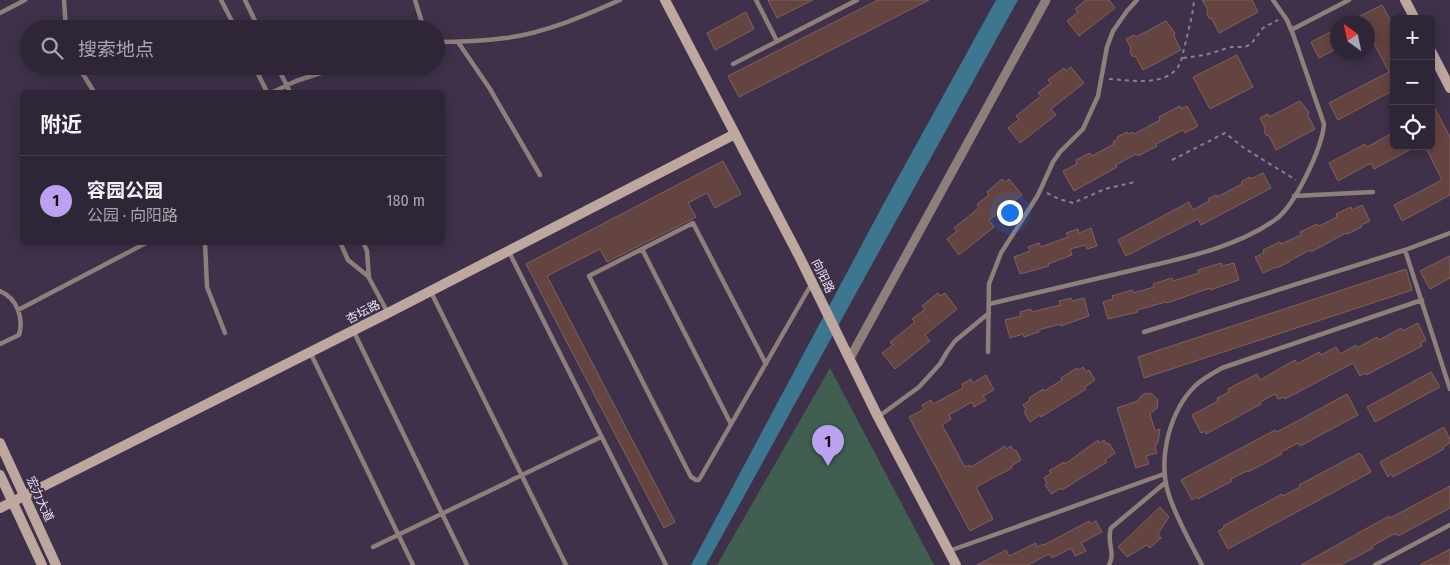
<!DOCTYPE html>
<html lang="zh">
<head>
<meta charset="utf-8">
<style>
  body { margin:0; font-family:"Fira Sans Condensed","Noto Sans SC",sans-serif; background:#3a3142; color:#f1f3f6 }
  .controls { position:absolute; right:15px; top:15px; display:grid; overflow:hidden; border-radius:8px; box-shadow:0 2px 12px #0003 }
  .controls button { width:45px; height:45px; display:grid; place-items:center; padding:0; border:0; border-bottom:1px solid #494252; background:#2e2537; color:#f1f3f6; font:25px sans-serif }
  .compass { position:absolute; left:1330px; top:15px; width:45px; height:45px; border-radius:50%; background:#2e2537; box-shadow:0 2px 12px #0003; rotate:327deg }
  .you { position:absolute; left:1009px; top:212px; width:18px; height:18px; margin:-12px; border:4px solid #fff; border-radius:50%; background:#1a73e8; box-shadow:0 0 0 8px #1a73e833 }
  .badge { display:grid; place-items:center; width:32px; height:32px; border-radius:50%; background:#bca0f2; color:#111; font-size:16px; font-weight:700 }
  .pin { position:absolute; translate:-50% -41px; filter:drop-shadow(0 1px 2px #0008) }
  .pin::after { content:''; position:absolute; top:26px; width:18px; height:15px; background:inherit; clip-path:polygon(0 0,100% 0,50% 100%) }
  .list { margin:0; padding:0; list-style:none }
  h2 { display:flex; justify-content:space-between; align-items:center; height:65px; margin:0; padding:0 20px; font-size:21px }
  h2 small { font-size:16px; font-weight:400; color:#a7a5ad }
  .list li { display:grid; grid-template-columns:32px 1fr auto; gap:15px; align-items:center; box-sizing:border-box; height:90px; padding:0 20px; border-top:1px solid #494252 }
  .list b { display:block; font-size:19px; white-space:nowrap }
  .list p { margin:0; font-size:16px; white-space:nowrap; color:#a7a5ad }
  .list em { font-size:16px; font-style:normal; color:#a7a5ad }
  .icon { flex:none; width:28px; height:28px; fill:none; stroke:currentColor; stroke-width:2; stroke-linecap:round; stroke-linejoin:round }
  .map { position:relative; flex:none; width:1450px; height:565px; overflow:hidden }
  .search { position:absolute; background:#2e2537; box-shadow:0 2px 12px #0003; left:20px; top:20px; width:425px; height:55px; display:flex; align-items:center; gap:12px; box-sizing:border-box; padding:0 18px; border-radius:28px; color:#a7a5ad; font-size:19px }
  .panel { position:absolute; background:#2e2537; box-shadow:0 2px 12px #0003; left:20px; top:90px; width:425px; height:155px; border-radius:8px }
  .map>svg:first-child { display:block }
  .green { fill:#405f50 }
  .water { fill:#3c768f }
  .building { fill:#634441; stroke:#82615e }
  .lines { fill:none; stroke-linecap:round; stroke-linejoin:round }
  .path { stroke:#897f93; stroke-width:2; stroke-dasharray:4 4; stroke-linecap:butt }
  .lane { stroke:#8e7f7a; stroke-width:4.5 }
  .street { stroke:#8e7f7a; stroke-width:9 }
  .secondary { stroke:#bea79f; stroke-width:10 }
  .labels { text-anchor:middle; stroke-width:4; stroke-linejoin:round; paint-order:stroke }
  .street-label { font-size:12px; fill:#e8e1f0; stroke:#3e3149 }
</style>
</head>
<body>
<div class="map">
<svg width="1450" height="565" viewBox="0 0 1450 565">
  <rect width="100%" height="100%" fill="#3e3149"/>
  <path class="green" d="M830,368l104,197h-217z"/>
  <path class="water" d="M996,0h22l-312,565h-15l193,-362z"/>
  <path class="building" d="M768,0h45l-36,18z
    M878,0h51l-190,97 -11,-21z
    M1086,0h23l6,8 -36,28 -12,-15 11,-9 -3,-3z
    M1202,0h50l6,12 -39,21 -7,-14 -3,-1 -2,-4 1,-4z
    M1382,5l12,22v63l-56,30 -9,-17 60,-31 -21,-40v-10h-20z
    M746,12l8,17 -39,21 -8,-17z
    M1166,21l9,12 -1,3 7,14 -38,20 -7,-13 -4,-1 -2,-4 1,-4 -5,-9 8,-4 2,2z
    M1338,28v20l-19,10 -8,-16z
    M1237,55l16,32 -43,22 -17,-32z
    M1071,67l13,16 -33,26 5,6 -36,28 -12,-15 11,-9 -3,-3 25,-20 -3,-3 13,-10 -3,-3 16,-12 2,3z
    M1300,101l9,11 -1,4 7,13 -39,21 -7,-14 -3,-1 -2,-4 1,-3 -5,-10 8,-4 1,3z
    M1431,101l19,36v58l-48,26 -8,-16 48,-25 -17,-34h6z
    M1180,106l1,3 6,-3 11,20 -13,7 -2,-3 -27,14 1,2 -19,10 -2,-2 -20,11 1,2 -43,24 -11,-20 14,-7 -1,-4 14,-7 2,3 22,-12 -1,-2 5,-3 -1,-2 10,-5 1,2 4,-2 2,2 26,-14 -1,-3z
    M1394,132v14h23l-43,23 -3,-6 -33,18 -9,-18 36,-19 2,3z
    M723,161l18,33 -26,14 -8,-15 -19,10 8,14 -89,45 -7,-13 -53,27 128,246 -11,6 -138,-264z
    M1263,173l8,15 -70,37 -3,-6 -72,37 -8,-16 71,-38 4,8 16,-9 -1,-2 8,-4 1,2 25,-13 -1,-2 9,-5 1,2z
    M1002,179l3,3 4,-3 13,16 -33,25 5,7 -35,28 -12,-16 10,-8 -3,-3 25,-20 -2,-4 12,-9 -2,-3z
    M1362,205l8,16 -9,4 1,2 -15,7 -1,-1 -35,19 -1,-2 -21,11v1l-12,6 -1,-1 -13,6 -8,-16 9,-4 -1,-3 17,-8 1,2 20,-9 -1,-3 17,-8 2,2 18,-9 -1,-3 15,-7 1,3z
    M1091,228l6,18 -10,3 -1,-4 -16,4 2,6 -24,9 1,2 -29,8 -6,-17 16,-6 -2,-4 11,-4 2,4 27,-10 -2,-4 12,-4 1,4z
    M1450,256v22l-20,11 -10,-18z
    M1221,263l1,3 12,-3 5,17 -29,10v-2l-43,15 -1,-1 -29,8 1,2 -30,7 -5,-17 10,-3 -1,-3 20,-6 1,3 21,-6 -1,-3 19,-6 1,3 26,-8 -1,-3z
    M1406,269l6,21 -268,88 -6,-21z
    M938,293l2,3 5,-3 12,16 -32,26 5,6 -35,28 -13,-16 11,-8 -3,-3 25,-20 -3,-3 13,-10 -3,-3z
    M1071,298l1,3 12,-3 5,18 -28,10v-2l-23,6 1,2 -15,5 -1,-3 -13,4 -5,-18 16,-4 -1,-4 11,-3 1,3 28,-7 -1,-4z
    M1418,323l8,17 -5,3 1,3 -56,29 -1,-2 -5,3 -7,-13 -68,36 -1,-2 -6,2 -3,-5 -15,8 1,2 -55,30 -1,-3 -4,2 -9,-18 26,-14 -1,-3 12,-6 -1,-3 29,-15 3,6 35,-20 2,4 22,-12 2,3 15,-8 4,7 16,-9 1,3 20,-11 2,3 22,-12 1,3z
    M1083,367l3,5 3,-2 6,10 -10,7 1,2 -45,28 -1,-2 -10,7 -6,-10 2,-2 -3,-5 7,-5 -1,-2 14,-9 1,2 18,-11 -1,-2 16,-10 2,2z
    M1431,372l9,15 -65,35 -8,-15z
    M986,375l8,15 -11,6 3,4 -12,7 -2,-5 -23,13 2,4 -9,6 23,42 4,-2 2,2 34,-21 1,3 5,-3 3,5 2,-1 5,10 -10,6 1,2 -36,19 17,32 -23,12 -61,-114 15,-8 -2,-4 9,-5 2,4 30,-16 -1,-4 9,-5 2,4z
    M1146,393l6,1 6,6 -1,8 -7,6 5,17 5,-2 -2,13 -3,5 2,6 -11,3 3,8 -13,4 -19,-60 21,-7 3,-5z
    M1347,394l11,21 -58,31 -2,-3 -17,9 1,2 -34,18 -1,-1 -16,8 1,2 -34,18 -1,-2 -5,3 -11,-20 94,-50 2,2z
    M1444,427l6,13v3l-7,4 1,2 -51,28 -2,-3 -3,3 -8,-15z
    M1098,440l1,3 5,-3 3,4 2,-1 6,10 -10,7 2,2 -45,28 -1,-2 -10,6 -6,-10 2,-1 -3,-5 7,-5 -2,-2 15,-9 1,2z
    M1359,453l1,2 1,-1 10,18 -143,77 -10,-18 6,-3 -1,-2 59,-32 1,2 17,-9 -1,-2z
    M1450,486v22l-52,28 -2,-2 -4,1 -20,11 1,2 -32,17h-40l88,-49 1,2z
    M1160,507l9,10 -11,17 3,4 -11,10 -3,-3 -20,12 -9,-10z
    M1089,521l1,3 6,-3 6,11 -21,11 5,8 -11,5 -4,-8 -19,10 -3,-4 -21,11h-51l29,-15 3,6 27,-13 1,4 6,-3 1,1z
    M1450,549v16h-30z"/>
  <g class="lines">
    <path class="path" d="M1183,58l22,-3 26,-8h14l6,-3 12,-16 15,-8
      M1109,79c21,1 55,8 69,-12 5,-8 5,-17 8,-26 3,-14 7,-26 8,-41
      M1172,160l53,-27 19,15 52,32
      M1047,193l12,6 14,4 32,-14 30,-7"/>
    <path class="lane" d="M64,0l2,29
      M221,0l15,29
      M245,0l14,29
      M415,0l9,29
      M756,0l21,41
      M0,13l25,-13
      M1291,30l58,-30
      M436,42c24,0 47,-1 70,-4 39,-5 78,-22 114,-38
      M458,42l32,47 50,86
      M733,64l124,-64
      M78,66l16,26
      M254,66l13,26
      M277,66l13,26
      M273,92l23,-11 46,-15
      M1294,196l79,-4
      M205,242l2,45 18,46
      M340,242l8,18 21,17
      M363,242l4,9 2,27 19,35
      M642,249l89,175
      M1405,250l45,139
      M509,252l157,313
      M0,291c17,7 24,27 19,44l-19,9
      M431,292l135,273
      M989,304c47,-11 93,-22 140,-33 49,-12 105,-22 146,-51 20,-14 47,-72 49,-96l-31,-90 -6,-14 -14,-20
      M18,310l130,-68
      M354,332l113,233
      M1144,332l261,-82 45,-17
      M310,352l103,213
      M988,352l1,-68 12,-31 37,-58 15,-33 7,-10 23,-23 15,-33 9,-49 6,-16 14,-20 10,-11
      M766,364l-73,-141 -104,53 102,201 5,3h3l113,-197
      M878,417l41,-30 21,-23 7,-12 8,-11 34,-28
      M373,547l228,-110
      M949,551l215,-77
      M1109,565c7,-12 -3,-24 2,-37l55,-46
      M1202,565c-12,-23 -27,-49 -34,-73 -10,-35 2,-82 28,-107 8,-7 17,-12 26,-17l200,-68
      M1375,565l75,-40"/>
    <path class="street" d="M850,358l196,-358"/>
    <path class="secondary" d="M665,0l135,258 78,159 78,148
      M1405,0l10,19
      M1431,51l19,37
      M0,443l56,122
      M0,475l42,90
      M0,508l388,-195 347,-179"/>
  </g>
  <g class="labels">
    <g class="street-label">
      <text transform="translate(823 276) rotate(64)" y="4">向阳路</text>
      <text transform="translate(363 312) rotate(-27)" y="4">杏坛路</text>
      <text transform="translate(40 499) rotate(65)" y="4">宏力大道</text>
    </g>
  </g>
</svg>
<div class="controls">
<button>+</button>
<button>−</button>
<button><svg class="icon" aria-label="locate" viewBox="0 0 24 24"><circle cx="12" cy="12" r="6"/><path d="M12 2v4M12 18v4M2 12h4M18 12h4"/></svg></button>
</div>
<svg class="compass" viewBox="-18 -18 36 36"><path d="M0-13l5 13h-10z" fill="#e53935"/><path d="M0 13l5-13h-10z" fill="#a7a5ad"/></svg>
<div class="you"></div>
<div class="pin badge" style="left:828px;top:466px">1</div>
<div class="search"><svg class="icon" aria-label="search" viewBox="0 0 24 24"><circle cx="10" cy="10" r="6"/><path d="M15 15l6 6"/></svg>搜索地点</div>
<section class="panel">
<h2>附近<small></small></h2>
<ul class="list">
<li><span class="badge">1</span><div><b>容园公园</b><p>公园 · 向阳路</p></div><em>180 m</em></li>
</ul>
</section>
</div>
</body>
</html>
